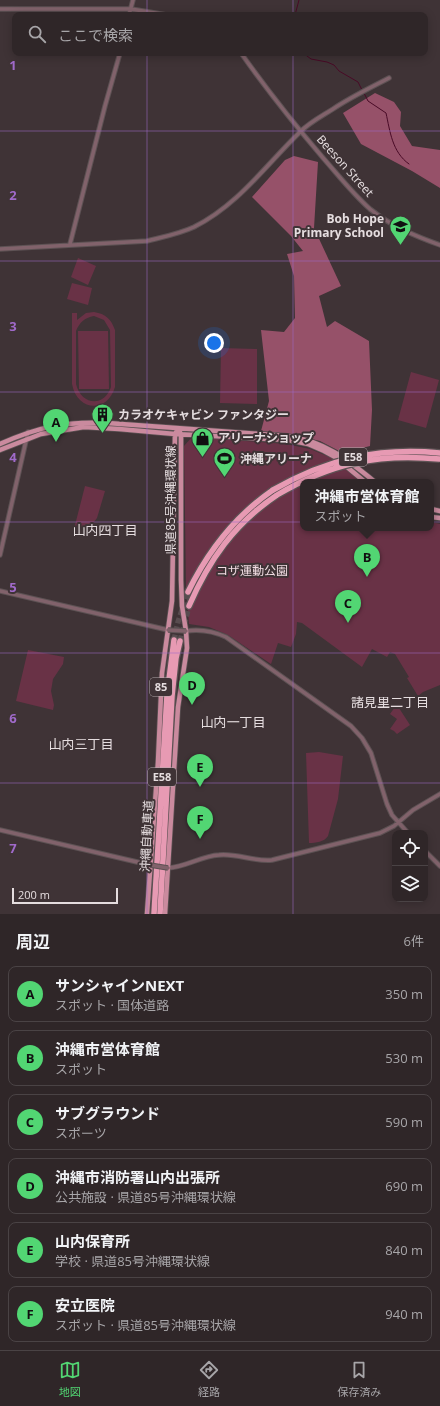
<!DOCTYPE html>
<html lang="ja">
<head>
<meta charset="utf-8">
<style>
  body { margin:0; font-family:"Open Sans","Noto Sans JP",sans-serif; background:#3b3234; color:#f1f3f6 }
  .controls { position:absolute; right:12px; bottom:12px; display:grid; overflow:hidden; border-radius:8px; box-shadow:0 2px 10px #0003 }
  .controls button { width:36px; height:36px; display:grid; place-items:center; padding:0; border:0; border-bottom:1px solid #4a4345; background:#2f2628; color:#f1f3f6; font:20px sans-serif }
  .scale { position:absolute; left:12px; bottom:10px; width:106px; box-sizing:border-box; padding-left:4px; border:2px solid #e5dddf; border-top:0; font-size:11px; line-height:14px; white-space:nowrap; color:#e5dddf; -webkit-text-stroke:3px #3f3336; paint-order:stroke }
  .you { position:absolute; left:214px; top:343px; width:14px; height:14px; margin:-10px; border:3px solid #fff; border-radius:50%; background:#1a73e8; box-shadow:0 0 0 6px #1a73e833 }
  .badge { display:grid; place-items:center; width:26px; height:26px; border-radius:50%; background:#52d673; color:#111; font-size:13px; font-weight:700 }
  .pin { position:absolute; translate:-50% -33px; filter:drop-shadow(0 1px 2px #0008) }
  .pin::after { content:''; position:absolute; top:21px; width:14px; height:12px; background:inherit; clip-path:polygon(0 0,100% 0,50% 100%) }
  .popup { position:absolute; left:300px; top:479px; width:134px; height:52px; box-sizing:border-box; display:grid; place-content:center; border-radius:8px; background:#2f2628; filter:drop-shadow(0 1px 3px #0005); font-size:13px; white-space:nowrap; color:#a7a5a8 }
  .popup b { font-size:15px; color:#f1f3f6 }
  .popup::after { content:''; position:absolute; left:50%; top:100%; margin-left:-8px; border:8px solid transparent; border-top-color:#2f2628 }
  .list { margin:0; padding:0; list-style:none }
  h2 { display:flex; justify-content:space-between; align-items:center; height:52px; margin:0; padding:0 16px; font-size:17px }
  h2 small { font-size:13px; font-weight:400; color:#a7a5a8 }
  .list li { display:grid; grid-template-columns:26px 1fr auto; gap:12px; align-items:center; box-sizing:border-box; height:56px; margin:0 8px 8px; padding:0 8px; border:1px solid #4a4345; border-radius:8px }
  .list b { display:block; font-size:15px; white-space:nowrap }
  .list p { margin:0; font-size:13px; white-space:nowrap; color:#a7a5a8 }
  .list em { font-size:13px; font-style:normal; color:#a7a5a8 }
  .icon { flex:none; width:22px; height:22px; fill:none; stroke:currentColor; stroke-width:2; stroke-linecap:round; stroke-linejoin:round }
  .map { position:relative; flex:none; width:440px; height:914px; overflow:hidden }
  .search { position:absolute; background:#2f2628; box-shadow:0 2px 10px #0003; left:12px; right:12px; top:12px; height:44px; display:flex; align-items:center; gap:10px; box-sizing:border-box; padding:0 14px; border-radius:8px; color:#a7a5a8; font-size:15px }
  .sheet { height:436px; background:#2f2628 }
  nav { display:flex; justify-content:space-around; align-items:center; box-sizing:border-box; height:56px; border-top:1px solid #4a4345; background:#2f2628; font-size:11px; color:#a7a5a8 }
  nav a { display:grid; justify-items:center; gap:2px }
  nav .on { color:#52d673 }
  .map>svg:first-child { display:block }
  .green { fill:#693246; fill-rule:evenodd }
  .forest { fill:#965169 }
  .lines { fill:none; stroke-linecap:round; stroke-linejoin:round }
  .stream { stroke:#490a26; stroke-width:1 }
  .highway-tunnel { stroke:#584c4f; stroke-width:5.5; stroke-dasharray:5.5 3; stroke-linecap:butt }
  .minor-casing { stroke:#5d5254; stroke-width:5.5 }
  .major-casing { stroke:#5d5254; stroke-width:6 }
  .highway-casing { stroke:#5d5254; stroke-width:8 }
  .minor { stroke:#81626b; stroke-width:3.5 }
  .major { stroke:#ca8a9e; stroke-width:4.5 }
  .highway { stroke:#e79ab3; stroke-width:5.5 }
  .minor-bridge-casing { stroke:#5d5254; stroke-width:5.5; stroke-linecap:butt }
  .highway-bridge-casing { stroke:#5d5254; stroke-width:8; stroke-linecap:butt }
  .minor-bridge { stroke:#81626b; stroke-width:3.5 }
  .highway-bridge { stroke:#e79ab3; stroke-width:5.5 }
  .grid { fill:none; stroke:#a06aca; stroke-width:1; stroke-opacity:0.55 }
  .labels { text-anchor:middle; stroke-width:4; stroke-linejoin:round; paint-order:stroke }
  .shield { fill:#3f3336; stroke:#b3aaac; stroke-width:1 }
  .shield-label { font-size:11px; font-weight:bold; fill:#e5dddf }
  .street-label { font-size:12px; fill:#e5dddf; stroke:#3f3336 }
  .poi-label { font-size:12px; font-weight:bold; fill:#e5dddf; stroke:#3f3336; text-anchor:start }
  .park-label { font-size:12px; fill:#f2dde3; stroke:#3f3336 }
  .neighbourhood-label { font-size:13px; fill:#e5dddf; stroke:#3f3336 }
  .grid-label { font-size:13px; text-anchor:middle; font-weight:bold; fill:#a06aca; stroke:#3f3336; stroke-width:4; stroke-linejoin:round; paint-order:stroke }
</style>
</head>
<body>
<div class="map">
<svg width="440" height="914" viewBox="0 0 440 914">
  <rect width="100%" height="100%" fill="#3f3336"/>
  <path class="green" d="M78,258l18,8 -8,19 -17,-8z
    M72,283l20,5 -4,17 -21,-6z
    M94,312c12,2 17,7 21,18v57c-8,27 -38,24 -43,-3v-71h5v7l9,-7zM94,316l10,4 6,10 1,57c-7,21 -30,18 -35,-3v-53c4,-9 8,-13 18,-15z
    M78,331h30l1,58h-30z
    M221,348l36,1v55l-37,-1z
    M411,372l28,8 -13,48 -28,-8z
    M192,437l94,7 24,5 22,9 29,24h-58v46h128v-6l9,2v161l-17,7 -5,4 -11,-18 2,-1 -14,-23 -5,-2 -3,5 -15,-8 -10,18 -60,-44 -5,-1 -1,12 -5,13 -13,-4 -7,21 -43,-29 -19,-8 -20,-3 -3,-37 -2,-141z
    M85,486l20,5 -8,27 -10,13 -13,-2z
    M28,650l36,7 -1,7 -10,15 -2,12 3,14 -1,5 -37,-9z
    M395,707l4,1 11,17 -13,9 -3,-3 -4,-2 7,-10 -7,-5z
    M319,752l24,4 -5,43 -10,37c-4,6 -12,7 -19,7l-3,-90z"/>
  <path class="forest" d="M375,93l19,9 7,10 -1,14 12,20 28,4v38l-28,-17 -51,-27 -18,-31z
    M294,156l24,6 -4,66 27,58 -22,10 8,31 8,-6 34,20 3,69 -2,36 -27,7 -23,-12 -31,-7 -28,-3 8,-30 -8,-71 23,2 11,-14 -1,-42 -7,-22 16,-3 -12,-15 -39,-39 33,-37z"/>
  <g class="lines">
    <path class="stream" d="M295,15l4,-15
      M303,53l8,6 16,3 7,3 5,6 19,11 4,8
      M364,93l4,8 18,12c4,18 6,39 23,51"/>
    <path class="highway-tunnel" d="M174,640l4,-18 10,-30
      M180,641l9,-35"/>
    <defs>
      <path id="minor" d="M0,9h131l36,6
        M129,15l4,-15
        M241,53c26,37 54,72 83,106 15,17 29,35 46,50 21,17 45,27 70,36
        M70,244l35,-138 15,-53
        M0,249l147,-8c16,-4 32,-7 47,-14 44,-22 72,-62 106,-95 10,-10 22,-16 33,-23 18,-12 37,-21 56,-31
        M0,555l28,-123
        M0,591l168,39
        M186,631c14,-2 27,0 40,6l125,89 11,12 9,15 16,51 5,11 16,18
        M0,830l150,35
        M425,851l15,15
        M168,868c18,-1 33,-12 51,-13 18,-2 35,7 53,5l108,-27 14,-7 19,-16 27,-16"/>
      <path id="major" d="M0,444c38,-17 65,-23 107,-21l180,13c37,5 60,23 88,46
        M0,450l41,-16 43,-7 35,2 56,5 113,6 20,4 16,7 11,6 30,25
        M431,509l9,2
        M431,517l9,1
        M147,914l11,-152 4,-89 10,-72 3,-167 3,-5
        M165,914l13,-207 9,-59 -1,-17 -4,-25 -1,-26v-146l-3,-5"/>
      <path id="highway" d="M188,592c20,-41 47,-76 85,-102
        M189,606c20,-46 45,-82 88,-111
        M154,914l13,-219 7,-55
        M160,914l12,-218 4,-38 4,-17"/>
    </defs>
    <use href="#minor" class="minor-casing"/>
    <use href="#major" class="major-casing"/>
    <use href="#highway" class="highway-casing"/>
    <use href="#minor" class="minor"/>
    <use href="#major" class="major"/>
    <use href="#highway" class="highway"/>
    <defs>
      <path id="minor-bridge" d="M168,630l18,1
        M150,865l18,3"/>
      <path id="highway-bridge" d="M273,490c54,-31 105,-43 167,-37
        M277,495c54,-32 101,-42 163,-36"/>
    </defs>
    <use href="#minor-bridge" class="minor-bridge-casing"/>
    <use href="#highway-bridge" class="highway-bridge-casing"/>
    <use href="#minor-bridge" class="minor-bridge"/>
    <use href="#highway-bridge" class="highway-bridge"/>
  </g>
  <path class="grid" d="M147,0v15M293,0v15M147,53v861M293,53v861M0,131h440M0,261h440M0,392h440M0,522h440M0,653h440M0,783h440"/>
  <defs>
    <symbol id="school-pin" viewBox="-11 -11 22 30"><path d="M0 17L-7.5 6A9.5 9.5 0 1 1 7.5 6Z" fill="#52d673" stroke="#3f3336"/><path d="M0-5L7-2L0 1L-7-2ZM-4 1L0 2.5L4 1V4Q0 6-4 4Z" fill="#111"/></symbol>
    <symbol id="building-pin" viewBox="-11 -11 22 30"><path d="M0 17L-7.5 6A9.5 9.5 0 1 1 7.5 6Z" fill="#52d673" stroke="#3f3336"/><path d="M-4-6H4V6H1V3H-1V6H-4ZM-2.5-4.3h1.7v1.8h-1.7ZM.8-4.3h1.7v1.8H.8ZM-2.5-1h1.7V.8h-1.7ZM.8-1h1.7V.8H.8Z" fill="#111"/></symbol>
    <symbol id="shop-pin" viewBox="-11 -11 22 30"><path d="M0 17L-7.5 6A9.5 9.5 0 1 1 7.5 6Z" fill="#52d673" stroke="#3f3336"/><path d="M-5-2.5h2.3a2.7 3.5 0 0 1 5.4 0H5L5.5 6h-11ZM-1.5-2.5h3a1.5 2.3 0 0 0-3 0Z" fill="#111"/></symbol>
    <symbol id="stadium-pin" viewBox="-11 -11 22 30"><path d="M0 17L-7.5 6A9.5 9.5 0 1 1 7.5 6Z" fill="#52d673" stroke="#3f3336"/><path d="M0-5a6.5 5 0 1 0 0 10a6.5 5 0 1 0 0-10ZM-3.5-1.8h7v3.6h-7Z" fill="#111"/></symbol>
  </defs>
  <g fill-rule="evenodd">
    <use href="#school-pin" x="388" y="214" width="25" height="34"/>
    <use href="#building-pin" x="90" y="402" width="25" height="34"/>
    <use href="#shop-pin" x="190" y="426" width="25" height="34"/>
    <use href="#stadium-pin" x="212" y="446" width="25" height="34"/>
  </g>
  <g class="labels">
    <g class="shield">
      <rect x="339" y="448" width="28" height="18" rx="3"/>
      <rect x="150" y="678" width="22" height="18" rx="3"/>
      <rect x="148" y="768" width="28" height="18" rx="3"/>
    </g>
    <g class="shield-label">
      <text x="353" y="461">E58</text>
      <text x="161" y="691">85</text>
      <text x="162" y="781">E58</text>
    </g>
    <g class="street-label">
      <text transform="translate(345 166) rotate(48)" y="4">Beeson Street</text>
      <text transform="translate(171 500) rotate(-90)" y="4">県道85号沖縄環状線</text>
      <text transform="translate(147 836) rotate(-87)" y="4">沖縄自動車道</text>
    </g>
    <g class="poi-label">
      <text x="384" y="223" text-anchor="end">Bob Hope<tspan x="384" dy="14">Primary School</tspan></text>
      <text x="118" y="419">カラオケキャビン ファンタジー</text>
      <text x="218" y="442">アリーナショップ</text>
      <text x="240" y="463">沖縄アリーナ</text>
    </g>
    <g class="park-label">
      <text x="252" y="575">コザ運動公園</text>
    </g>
    <g class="neighbourhood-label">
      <text x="105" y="535">山内四丁目</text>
      <text x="390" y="707">諸見里二丁目</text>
      <text x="233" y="727">山内一丁目</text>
      <text x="81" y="749">山内三丁目</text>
    </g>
  </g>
  <g class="grid-label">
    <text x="13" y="70">1</text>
    <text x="13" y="200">2</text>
    <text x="13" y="331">3</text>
    <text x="13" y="462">4</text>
    <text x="13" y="592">5</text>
    <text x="13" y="723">6</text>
    <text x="13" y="853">7</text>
  </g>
</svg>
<div class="controls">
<button><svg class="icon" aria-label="locate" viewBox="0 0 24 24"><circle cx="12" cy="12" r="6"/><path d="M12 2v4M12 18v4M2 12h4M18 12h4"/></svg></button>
<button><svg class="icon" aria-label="layers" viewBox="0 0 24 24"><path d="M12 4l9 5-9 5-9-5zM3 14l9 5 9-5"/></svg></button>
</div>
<div class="scale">200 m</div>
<div class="you"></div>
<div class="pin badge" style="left:56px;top:442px">A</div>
<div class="pin badge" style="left:367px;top:577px">B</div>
<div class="popup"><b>沖縄市営体育館</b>スポット</div>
<div class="pin badge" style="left:348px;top:623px">C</div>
<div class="pin badge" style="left:192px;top:705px">D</div>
<div class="pin badge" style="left:200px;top:787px">E</div>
<div class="pin badge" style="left:200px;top:839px">F</div>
<div class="search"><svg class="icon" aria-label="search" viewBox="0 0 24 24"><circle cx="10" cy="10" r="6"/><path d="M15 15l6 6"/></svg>ここで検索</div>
</div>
<section class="sheet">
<h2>周辺<small>6件</small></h2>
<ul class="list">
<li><span class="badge">A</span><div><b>サンシャインNEXT</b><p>スポット · 国体道路</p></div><em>350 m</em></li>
<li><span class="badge">B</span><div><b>沖縄市営体育館</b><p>スポット</p></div><em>530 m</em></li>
<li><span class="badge">C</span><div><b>サブグラウンド</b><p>スポーツ</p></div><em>590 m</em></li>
<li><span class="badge">D</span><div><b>沖縄市消防署山内出張所</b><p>公共施設 · 県道85号沖縄環状線</p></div><em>690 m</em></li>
<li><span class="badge">E</span><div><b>山内保育所</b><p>学校 · 県道85号沖縄環状線</p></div><em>840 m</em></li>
<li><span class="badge">F</span><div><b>安立医院</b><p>スポット · 県道85号沖縄環状線</p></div><em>940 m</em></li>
</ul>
</section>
<nav>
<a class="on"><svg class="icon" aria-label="map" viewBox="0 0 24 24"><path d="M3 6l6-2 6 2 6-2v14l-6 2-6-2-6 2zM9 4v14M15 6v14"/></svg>地図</a>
<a><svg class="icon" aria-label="directions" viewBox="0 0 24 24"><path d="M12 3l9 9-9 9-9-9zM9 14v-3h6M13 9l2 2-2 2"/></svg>経路</a>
<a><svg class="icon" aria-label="saved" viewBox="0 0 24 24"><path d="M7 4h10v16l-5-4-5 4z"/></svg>保存済み</a>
</nav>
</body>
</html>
